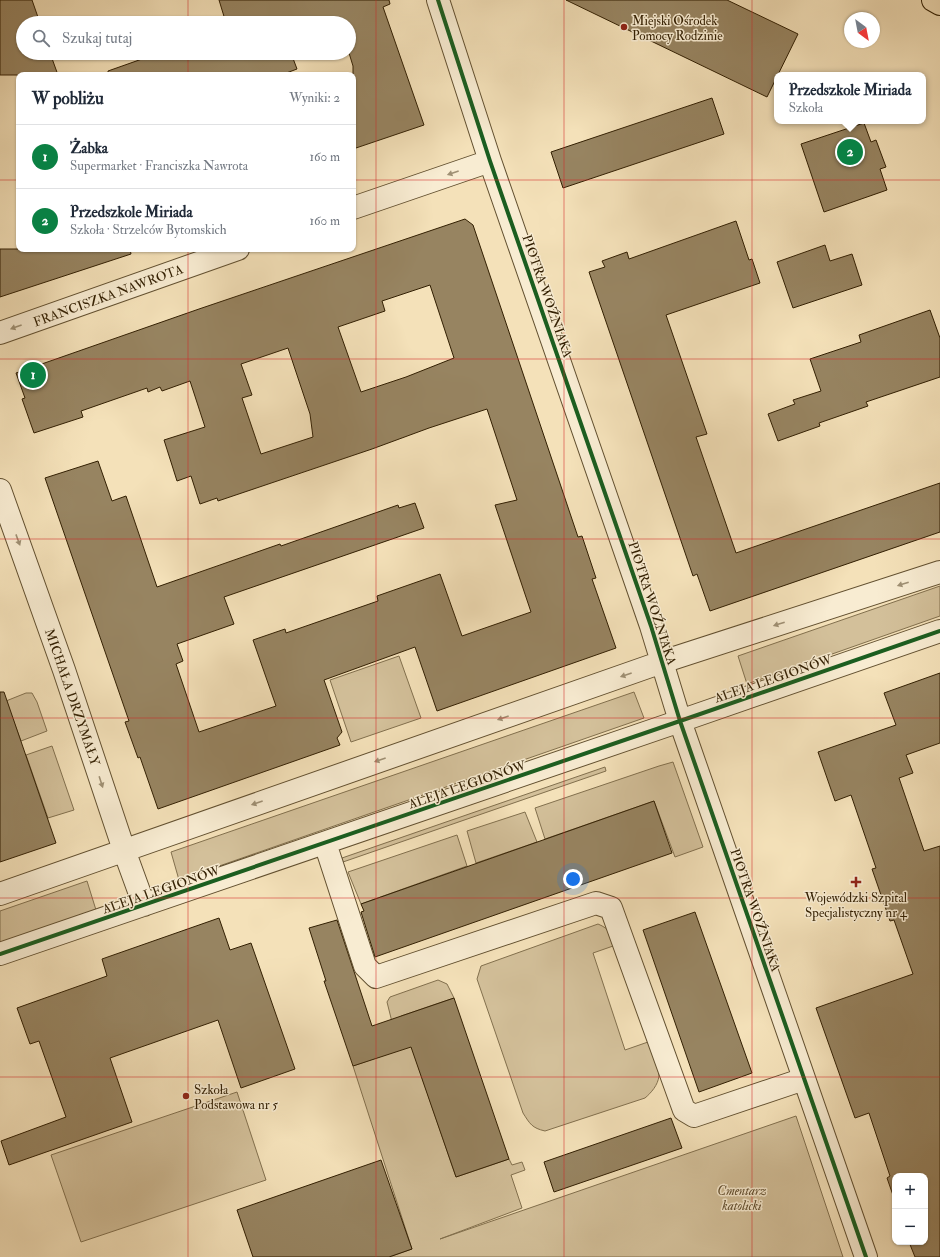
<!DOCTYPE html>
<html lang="pl">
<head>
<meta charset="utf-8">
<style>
  body { margin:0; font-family:"IM FELL Double Pica",serif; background:#f6f6f7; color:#1f2937 }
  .controls { position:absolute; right:12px; bottom:12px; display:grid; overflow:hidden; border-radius:8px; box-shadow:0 1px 3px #0004 }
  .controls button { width:36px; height:36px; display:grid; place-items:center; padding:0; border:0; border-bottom:1px solid #e0e1e3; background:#fff; color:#1f2937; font:20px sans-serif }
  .compass { position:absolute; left:844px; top:12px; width:36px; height:36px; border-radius:50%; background:#fff; box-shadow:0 1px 3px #0004; rotate:148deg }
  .you { position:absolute; left:573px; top:879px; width:14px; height:14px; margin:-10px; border:3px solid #fff; border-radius:50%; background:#1a73e8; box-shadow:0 0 0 6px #1a73e833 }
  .badge { display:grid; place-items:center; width:26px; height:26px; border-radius:50%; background:#0b8043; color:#fff; font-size:13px; font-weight:700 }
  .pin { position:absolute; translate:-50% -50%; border:2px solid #fff; box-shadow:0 1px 4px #0006 }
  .popup { position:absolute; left:774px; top:72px; width:152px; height:52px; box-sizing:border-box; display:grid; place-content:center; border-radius:8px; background:#fff; filter:drop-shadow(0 1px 3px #0005); font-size:13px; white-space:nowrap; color:#747a83 }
  .popup b { font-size:15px; color:#1f2937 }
  .popup::after { content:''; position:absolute; left:50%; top:100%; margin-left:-8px; border:8px solid transparent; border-top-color:#fff }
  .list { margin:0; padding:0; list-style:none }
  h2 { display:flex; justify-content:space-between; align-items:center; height:52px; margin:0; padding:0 16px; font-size:17px }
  h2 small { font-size:13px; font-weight:400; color:#747a83 }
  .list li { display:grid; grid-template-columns:26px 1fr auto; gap:12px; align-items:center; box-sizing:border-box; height:64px; padding:0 16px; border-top:1px solid #e0e1e3 }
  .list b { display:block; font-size:15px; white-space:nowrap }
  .list p { margin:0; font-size:13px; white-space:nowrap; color:#747a83 }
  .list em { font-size:13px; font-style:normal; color:#747a83 }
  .icon { flex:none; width:22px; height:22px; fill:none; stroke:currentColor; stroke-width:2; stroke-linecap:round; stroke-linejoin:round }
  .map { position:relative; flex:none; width:940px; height:1257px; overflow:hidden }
  .search { position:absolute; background:#fff; box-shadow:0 1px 3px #0004; left:16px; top:16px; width:340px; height:44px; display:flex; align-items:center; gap:10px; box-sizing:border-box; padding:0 14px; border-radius:22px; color:#747a83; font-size:15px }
  .panel { position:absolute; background:#fff; box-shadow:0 1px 3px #0004; left:16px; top:72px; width:340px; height:180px; border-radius:8px }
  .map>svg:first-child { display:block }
  .green { fill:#d3c09a; stroke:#82704e }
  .building { fill:#978461; stroke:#321f02; fill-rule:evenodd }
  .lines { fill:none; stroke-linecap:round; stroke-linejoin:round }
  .minor-casing { stroke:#625030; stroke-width:24 }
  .major-casing { stroke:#321f02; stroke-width:24 }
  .minor { stroke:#f8ecd2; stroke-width:22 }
  .major { stroke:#f4e1b9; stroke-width:22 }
  .cycleway-casing { stroke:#f8ecd2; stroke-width:6 }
  .cycleway { stroke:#1b5e20; stroke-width:4 }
  .oneway { fill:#9f9074 }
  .grid { fill:none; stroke:#d62828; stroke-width:1; stroke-opacity:0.55 }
  .poi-dot { fill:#8f2418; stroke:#f8ecd2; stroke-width:1.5 }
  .labels { text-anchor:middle; stroke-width:3; stroke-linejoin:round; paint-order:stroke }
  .poi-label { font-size:13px; fill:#321f02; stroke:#f8ecd2; text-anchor:start }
  .street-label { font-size:13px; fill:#321f02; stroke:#f8ecd2 }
  .park-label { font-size:13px; font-style:italic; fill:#624f30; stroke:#f8ecd2 }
</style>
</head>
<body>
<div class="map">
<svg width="940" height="1257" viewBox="0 0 940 1257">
  <rect width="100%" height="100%" fill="#f4e1b9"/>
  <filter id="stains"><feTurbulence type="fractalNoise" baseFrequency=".005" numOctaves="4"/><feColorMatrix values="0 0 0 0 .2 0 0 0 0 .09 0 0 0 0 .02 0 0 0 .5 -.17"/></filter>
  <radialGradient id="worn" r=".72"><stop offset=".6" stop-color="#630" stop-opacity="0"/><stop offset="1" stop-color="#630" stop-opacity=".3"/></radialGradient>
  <path class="green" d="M940,586v30l-193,68 -9,-28z
    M399,656l22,62 -70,24 -21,-62z
    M634,692l10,26 -465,162 -8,-28z
    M26,693h6l5,9 10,29 -26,10 -15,-40z
    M52,746l22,64 -26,8 -22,-63z
    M673,762l30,85 -28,10 -21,-56 -109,38 -10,-31 124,-42z
    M605,767l1,4 -263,91 -1,-4z
    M525,812l12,30 -61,21 -9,-32z
    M457,835l10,31 -106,38 -13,-32z
    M87,881l9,29 -96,34v-33z
    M598,924c12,5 13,10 18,21l-23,8 32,97 23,-8c3,7 11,28 11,34 -1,9 -8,17 -14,22l-100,33c-13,-3 -15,-7 -22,-18l-46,-134 4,-13z
    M438,980l9,4 7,14 -53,18 55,161 53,-18 3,6 10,-3 3,8 -14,5 11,33 -82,31 356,-123 47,141h-454l23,-8 -59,-183 46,-16 -12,-48 3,-5z
    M237,1092l29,88 -185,62 -30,-87z"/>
  <path class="building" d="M0,0h32l8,23h-17v30h27l8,22h-58z
    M219,0h170l1,4 -7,3 41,118 -71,24v-83l-4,-13v-30h-11v-1l-3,1h-109z
    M566,0h161l71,34 -31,63z
    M159,53h132l6,16 -16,6h-173v-4z
    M712,98l12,36 -161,54 -12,-36z
    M864,123l7,19 5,-2 10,27 -6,2 7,21 -63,22 -23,-68z
    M465,219l8,6 105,312 4,-1 14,42 -4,1 24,69 -179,63 -22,-64 -91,33 18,52 -5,6 3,7 -182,64 -18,-52 -2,1 -13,-36 4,-1 -84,-243 53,-17 14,40 14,-5 31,91 123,-43 1,2 117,-41 1,3 16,-5 9,25 -200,69 10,27 -57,20 6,17 -7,3 23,68 77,-26 -23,-66 32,-11 1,4 92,-32 -1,-5 63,-22 22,62 69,-24 -36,-107 22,-5 -30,-91 -58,19 -57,21 -154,52 -1,-3 -17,6 -9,-28 -14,5 -13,-41 41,-13 -15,-46 -28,10 -2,-4 -12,5 -1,-4 -66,23 2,6 -49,16 -12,-34 3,-1 -9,-25 183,-64zM430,285l24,73 -48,19 -45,15 -23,-65 47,-16 -3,-10zM288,348l22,66 3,23 -52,17 -19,-56 10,-3 -11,-31z
    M736,221l13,39 3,-1 8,24 -94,32 41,119 -11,3 40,116 204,-70v49l-230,79 -13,-37 -4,2 -104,-304 16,-5 -3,-6 25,-9 2,7z
    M825,245l5,16 22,-7 10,31 -69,23 -16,-46z
    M0,249h130l1,5 -131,43z
    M930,310l10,28v39l-74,25 2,4 -49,17 1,3 -42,15 -10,-27 27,-10 -2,-4 28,-9 -11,-32 51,-17 -2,-7z
    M940,673v70l-34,12 7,18 -14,5 25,73 16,-5v411h-25l-6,-15h16v-66h-30v25l-8,-23 3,-2 -21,-63 -14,5 -39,-110 97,-34 -19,-54 -4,1 -18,-52 4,-1 -25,-73 -16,6 -17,-49 78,-27 -12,-32z
    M0,692h4l52,151 -56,19z
    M654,801l18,52 -297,104 -14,-45 3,-1 -3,-7z
    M695,912l57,161 -53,19 -56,-162z
    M219,918l11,32 21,-7 44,126 -54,19 -23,-68 -108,38 22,64 -123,43 -8,-24 65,-24 -27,-76 -9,3 -13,-36 90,-32 -5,-17z
    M337,920l35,106 82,-28 55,161 -53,18 -45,-130 -58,19 -29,-85h2l-17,-53z
    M671,1118l11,30 -128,44 -10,-30z
    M381,1160l31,89 -23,8h-136l-16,-47z"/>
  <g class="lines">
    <defs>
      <path id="minor" d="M438,0l52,161 161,465 29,95 186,536
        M353,208l137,-47
        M0,333l238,-84
        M0,490l64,180 60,180 20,55
        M325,843l40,123 11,11 220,-74 15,5 73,202 10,6 110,-37
        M0,894l662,-232 278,-90
        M0,954l680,-233 260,-90"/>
      <path id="major" d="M933,0l7,4"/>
    </defs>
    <use href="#minor" class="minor-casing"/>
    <use href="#major" class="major-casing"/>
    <use href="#minor" class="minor"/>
    <use href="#major" class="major"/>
    <defs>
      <path id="cycleway" d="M438,0l52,161 161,465 29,95 186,536
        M0,954l680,-233 260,-90"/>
    </defs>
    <use href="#cycleway" class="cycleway-casing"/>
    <use href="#cycleway" class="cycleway"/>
  </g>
  <defs><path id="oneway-solid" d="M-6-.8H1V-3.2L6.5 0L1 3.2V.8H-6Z"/></defs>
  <g class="oneway">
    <use href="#oneway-solid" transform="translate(453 173) rotate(161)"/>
    <use href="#oneway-solid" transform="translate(16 327) rotate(160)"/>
    <use href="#oneway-solid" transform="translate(18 540) rotate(70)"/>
    <use href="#oneway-solid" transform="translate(903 584) rotate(162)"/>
    <use href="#oneway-solid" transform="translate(779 624) rotate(162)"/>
    <use href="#oneway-solid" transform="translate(626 675) rotate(161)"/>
    <use href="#oneway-solid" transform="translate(503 718) rotate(161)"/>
    <use href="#oneway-solid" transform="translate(380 760) rotate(161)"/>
    <use href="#oneway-solid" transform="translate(101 782) rotate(72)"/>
    <use href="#oneway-solid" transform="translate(257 803) rotate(161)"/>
  </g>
  <path class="grid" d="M188,0v23M376,0v1257M564,0v1257M752,0v1257M188,53v22M0,180h19M353,180h587M188,249v1008M0,359h940M0,539h940M0,718h940M0,898h940M0,1077h940"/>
  <g class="poi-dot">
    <circle cx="624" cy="27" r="4"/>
    <path d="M854 876h4v4h4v4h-4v4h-4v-4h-4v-4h4z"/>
    <circle cx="186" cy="1096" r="4"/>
  </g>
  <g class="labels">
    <g class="poi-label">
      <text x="632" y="25">Miejski Ośrodek<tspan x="632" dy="15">Pomocy Rodzinie</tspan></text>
      <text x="856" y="902" text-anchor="middle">Wojewódzki Szpital<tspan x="856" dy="15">Specjalistyczny nr 4</tspan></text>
      <text x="194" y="1094">Szkoła<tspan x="194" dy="15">Podstawowa nr 5</tspan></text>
    </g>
    <g class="street-label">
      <text transform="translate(108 295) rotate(-20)" y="5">FRANCISZKA NAWROTA</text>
      <text transform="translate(548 296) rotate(71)" y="5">PIOTRA WOŹNIAKA</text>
      <text transform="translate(653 603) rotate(72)" y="5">PIOTRA WOŹNIAKA</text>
      <text transform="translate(773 678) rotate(-19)" y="5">ALEJA LEGIONÓW</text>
      <text transform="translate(73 697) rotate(71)" y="5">MICHAŁA DRZYMAŁY</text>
      <text transform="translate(467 784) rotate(-19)" y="5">ALEJA LEGIONÓW</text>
      <text transform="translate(161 889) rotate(-19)" y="5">ALEJA LEGIONÓW</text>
      <text transform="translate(756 910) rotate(71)" y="5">PIOTRA WOŹNIAKA</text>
    </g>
    <g class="park-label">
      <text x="742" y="1195">Cmentarz<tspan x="742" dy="15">katolicki</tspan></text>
    </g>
  </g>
  <rect width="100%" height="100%" filter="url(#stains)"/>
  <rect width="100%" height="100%" fill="url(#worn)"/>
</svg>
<div class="controls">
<button>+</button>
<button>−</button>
</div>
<svg class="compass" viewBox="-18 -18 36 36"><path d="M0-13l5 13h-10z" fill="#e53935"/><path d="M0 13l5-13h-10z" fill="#747a83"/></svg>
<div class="you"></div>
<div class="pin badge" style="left:33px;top:375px">1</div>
<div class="pin badge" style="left:850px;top:152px">2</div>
<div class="popup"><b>Przedszkole Miriada</b>Szkoła</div>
<div class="search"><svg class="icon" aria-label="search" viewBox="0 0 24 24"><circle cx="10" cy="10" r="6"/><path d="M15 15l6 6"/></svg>Szukaj tutaj</div>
<section class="panel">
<h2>W pobliżu<small>Wyniki: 2</small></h2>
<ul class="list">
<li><span class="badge">1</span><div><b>Żabka</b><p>Supermarket · Franciszka Nawrota</p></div><em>160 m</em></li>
<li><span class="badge">2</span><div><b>Przedszkole Miriada</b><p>Szkoła · Strzelców Bytomskich</p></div><em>160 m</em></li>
</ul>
</section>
</div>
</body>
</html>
